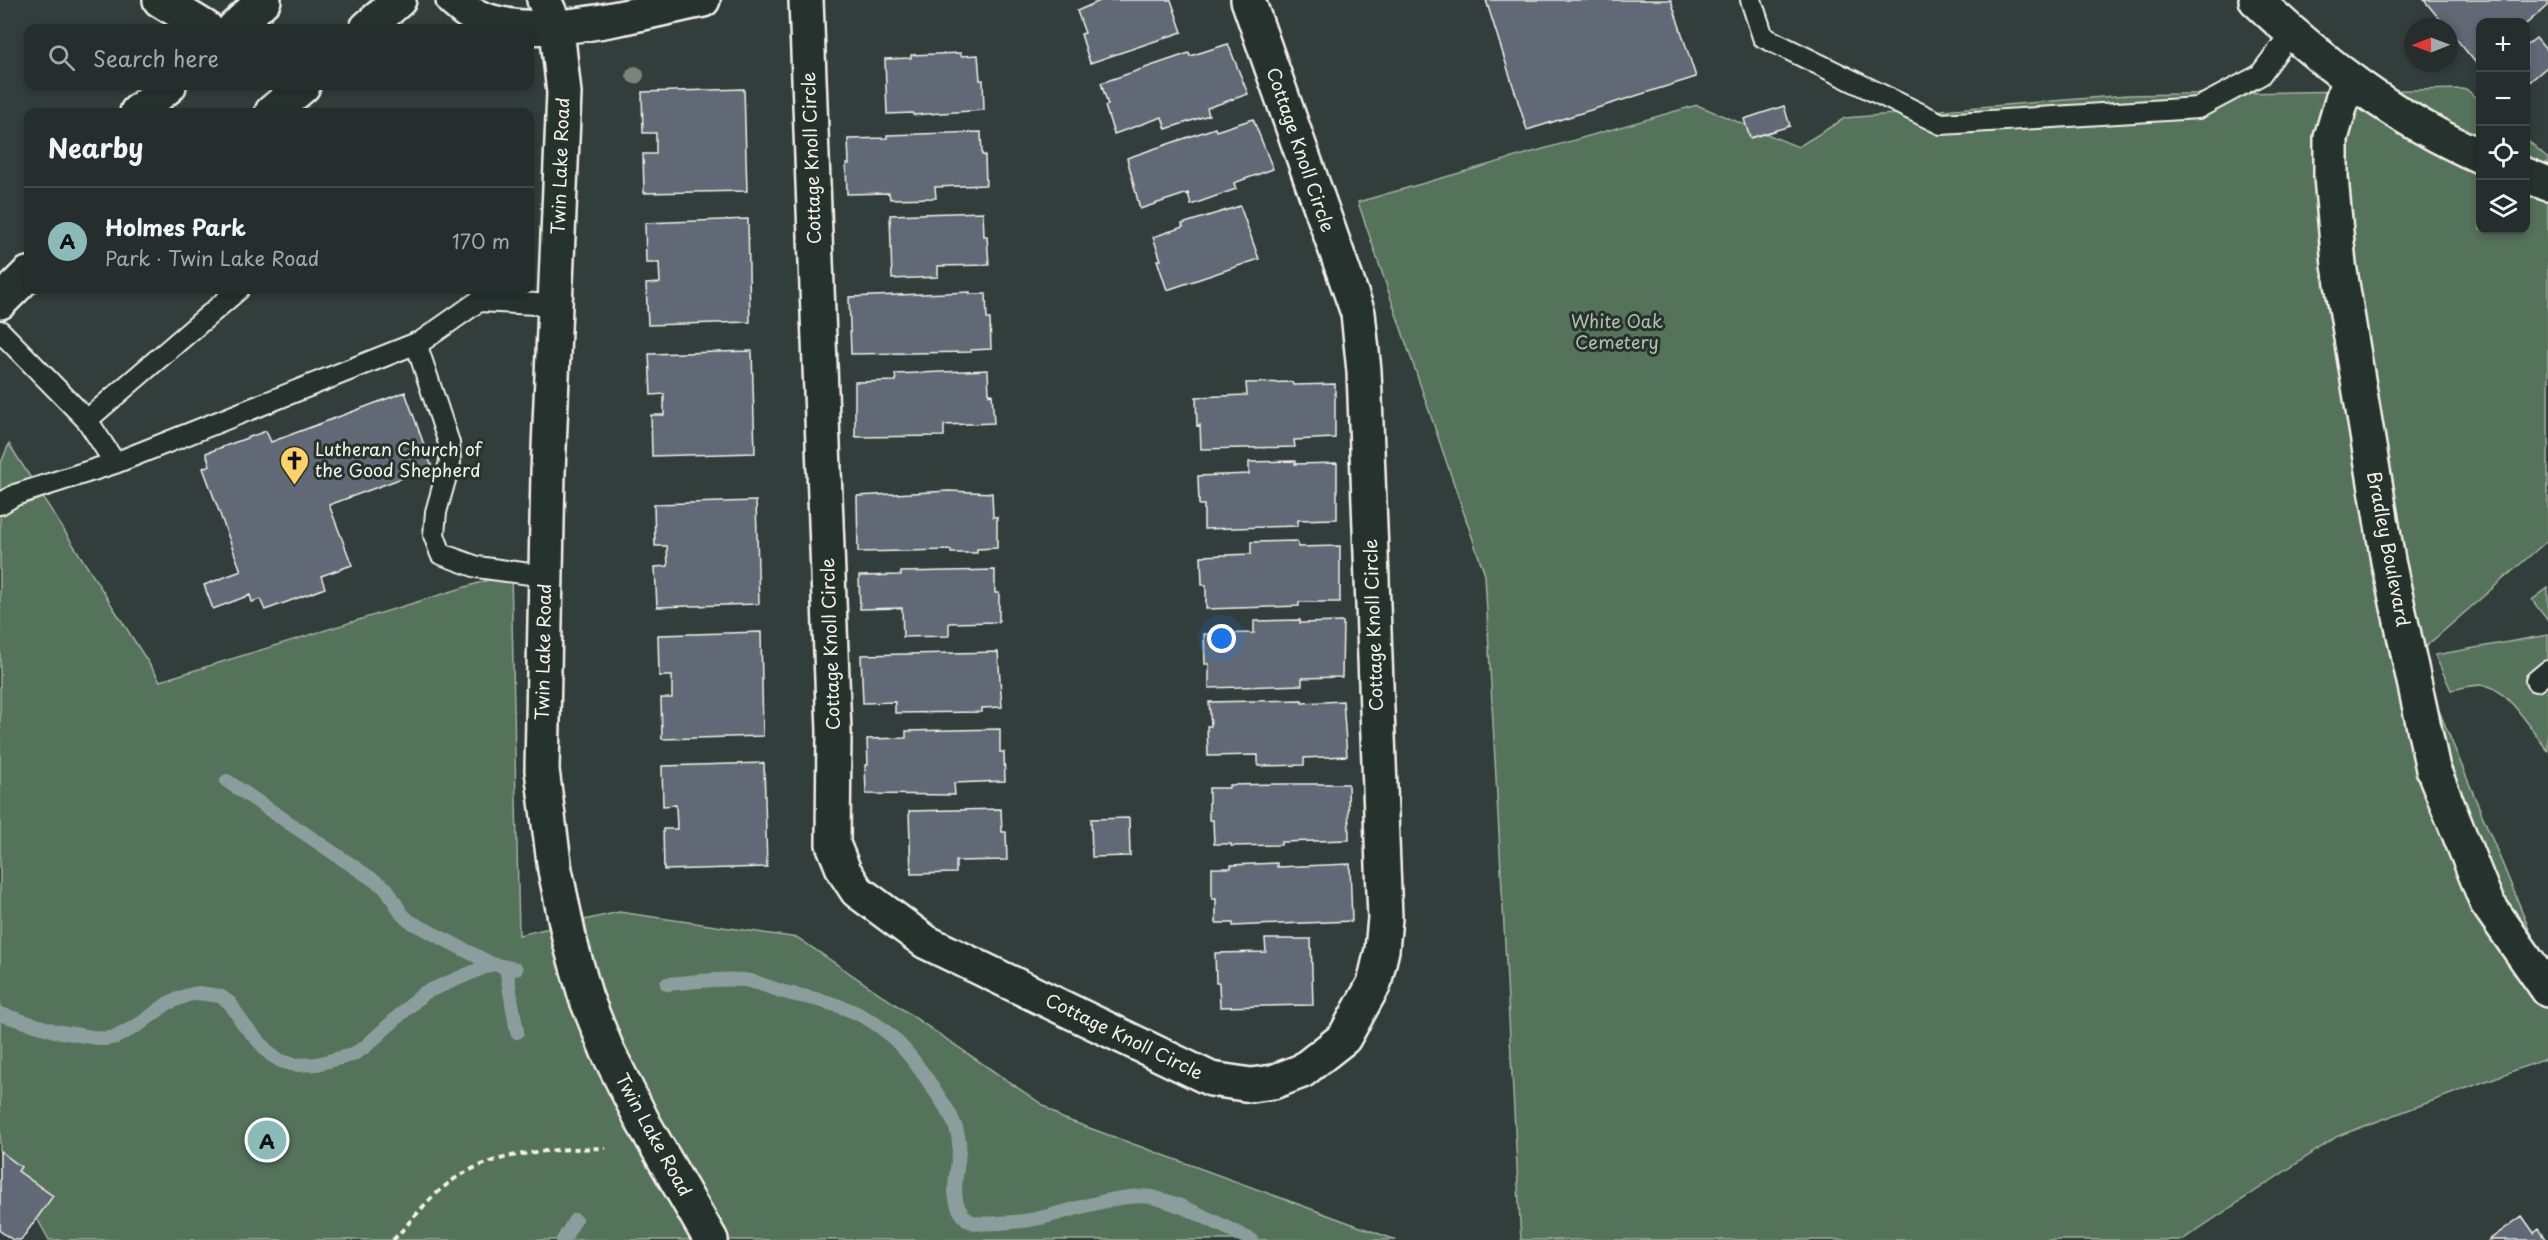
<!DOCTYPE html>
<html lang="en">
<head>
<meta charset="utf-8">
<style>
  body { margin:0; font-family:"Playpen Sans",sans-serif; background:#2e3635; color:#f1f3f6 }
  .controls { position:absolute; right:18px; top:18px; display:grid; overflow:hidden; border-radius:12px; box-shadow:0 3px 9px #0003 }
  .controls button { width:54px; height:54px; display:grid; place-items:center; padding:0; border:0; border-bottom:2px solid #424a49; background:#262e2d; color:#f1f3f6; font:30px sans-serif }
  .compass { position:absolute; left:2404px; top:18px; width:54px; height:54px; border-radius:50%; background:#262e2d; box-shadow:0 3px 9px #0003; rotate:269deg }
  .you { position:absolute; left:1222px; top:639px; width:21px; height:21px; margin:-15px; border:4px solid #fff; border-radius:50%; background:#1a73e8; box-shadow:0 0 0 9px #1a73e833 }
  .badge { display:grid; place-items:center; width:39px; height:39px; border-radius:50%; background:#8bbbb9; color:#111; font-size:20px; font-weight:700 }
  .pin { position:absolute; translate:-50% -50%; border:3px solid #fff; box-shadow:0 2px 6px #0006 }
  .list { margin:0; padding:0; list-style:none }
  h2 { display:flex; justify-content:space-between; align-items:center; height:78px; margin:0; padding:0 24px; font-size:26px }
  h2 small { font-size:20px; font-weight:400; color:#a4a8aa }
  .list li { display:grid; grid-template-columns:39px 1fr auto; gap:18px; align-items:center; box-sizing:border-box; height:108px; padding:0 24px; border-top:2px solid #424a49 }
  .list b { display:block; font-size:22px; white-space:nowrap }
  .list p { margin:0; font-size:20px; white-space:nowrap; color:#a4a8aa }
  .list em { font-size:20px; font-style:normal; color:#a4a8aa }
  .icon { flex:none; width:33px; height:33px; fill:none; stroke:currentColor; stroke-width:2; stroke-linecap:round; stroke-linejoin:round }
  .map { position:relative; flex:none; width:2548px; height:1240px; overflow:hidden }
  .search { position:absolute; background:#262e2d; box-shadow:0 3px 9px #0003; left:24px; top:24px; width:510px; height:66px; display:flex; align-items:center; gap:15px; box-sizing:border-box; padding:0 21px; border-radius:12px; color:#a4a8aa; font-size:22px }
  .panel { position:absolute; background:#262e2d; box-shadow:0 3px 9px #0003; left:24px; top:108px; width:510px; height:186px; border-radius:12px }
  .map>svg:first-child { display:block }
  .green { fill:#55725a; stroke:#a4b2a1; stroke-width:1.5 }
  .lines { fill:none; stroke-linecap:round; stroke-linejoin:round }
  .stream { stroke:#8b9e9d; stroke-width:14 }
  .building { fill:#626976; stroke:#f4f1e8; stroke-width:1.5 }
  .lane-casing { stroke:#f4f1e8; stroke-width:24 }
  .street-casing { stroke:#f4f1e8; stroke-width:38 }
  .secondary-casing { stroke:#f4f1e8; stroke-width:38 }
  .path { stroke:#f4f1e8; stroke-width:4; stroke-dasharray:6 4.5; stroke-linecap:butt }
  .lane { stroke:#26332d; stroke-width:20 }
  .street { stroke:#26332d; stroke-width:33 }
  .secondary { stroke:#26332d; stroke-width:33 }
  .tree { fill:#7a847b }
  .labels { text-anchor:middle; stroke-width:6; stroke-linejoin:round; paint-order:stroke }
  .street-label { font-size:18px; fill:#f4f1e8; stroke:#26332d }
  .park-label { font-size:18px; fill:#b4beaf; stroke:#26332d }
  .poi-label { font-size:18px; fill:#f4f1e8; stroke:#26332d; text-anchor:start }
</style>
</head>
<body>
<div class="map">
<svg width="2548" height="1240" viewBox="0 0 2548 1240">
  <rect width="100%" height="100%" fill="#323e3c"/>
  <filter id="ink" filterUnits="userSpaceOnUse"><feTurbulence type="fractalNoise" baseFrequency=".0167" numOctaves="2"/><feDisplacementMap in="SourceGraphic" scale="12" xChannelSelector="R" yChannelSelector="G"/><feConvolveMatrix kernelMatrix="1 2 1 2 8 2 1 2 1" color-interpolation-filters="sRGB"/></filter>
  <g filter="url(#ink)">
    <path class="green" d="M2466,89l14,12v129h46v-91l22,19v382l-132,115 132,319v84l-210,78 -156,104h-661l-36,-665 -127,-373 339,-97 101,42 47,-29 282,-23z
      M9,444l151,237 351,-108 8,362 100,-23 179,26 264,180 334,122h-1347l-49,-89v-686z
      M2548,588v33l-16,-21z
      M2548,635v116c-14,-17 -38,-59 -60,-65 -12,-3 -25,2 -37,4l-16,-35z"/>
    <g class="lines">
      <path class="stream" d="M227,781l160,108 14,24 8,8 83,43 24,5
        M506,968l11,64
        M667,984c25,-2 52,-6 77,-4 17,2 32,11 48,14 71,14 98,30 139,91 11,17 26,35 28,57 2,25 -15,58 9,78 9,6 21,3 31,3 12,-1 24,-1 36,-4 30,-6 87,-27 116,-22 29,5 73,30 100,43
        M0,1014l55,17 49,8 12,-2 24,-13 28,-21 20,-8 10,-2 22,3 10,7 14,22 27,30 10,6 14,4 22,-1 35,-9 13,-8 59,-54 68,-29
        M563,1240l12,-20"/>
    </g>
    <path class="building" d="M1102,0h69l11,32 -92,31 -9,-29 4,-1 -8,-22z
      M1486,0h185l25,77 -169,53z
      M2424,0h124v5l-22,19 -46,-2v46l-31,-38v-3h-3z
      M2536,38l12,14v14l-22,19v-41l1,1z
      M1228,44l20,50 -41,14 2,7 -43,14 -4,-12 -48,17 -9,-28 3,-1 -7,-22 88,-30 1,3z
      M961,53v3l17,-1 2,25h3l1,30 -71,5v-2l-26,1 -2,-55 26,-1v-3z
      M744,89l3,102 -103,2 -1,-39h13v-21h-13l-1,-41z
      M1784,106l6,20 -40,12 -6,-19z
      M1253,119l20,50 -39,14 2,6 -45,16 -3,-12 -48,16 -13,-51 88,-30 1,3z
      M981,132l1,23h3l1,30 -51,2 1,11 -46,1 -1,-6 -42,1 -1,-30h3l-1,-25 39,-1v-3z
      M1240,206l19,53 -92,31 -10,-30h4l-8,-23 30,-10 -1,-3z
      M983,212l1,24h3l2,29 -51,1v11l-46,2 -2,-64z
      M748,219l2,103 -102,3 -2,-41 14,-1 -1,-20h-13l-1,-40z
      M970,292v2h16l1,25h3l1,30 -20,1v2l-120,2 -2,-57z
      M752,351l3,102 -103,3 -1,-41h13v-21l-13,1 -2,-41z
      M988,370l1,25 3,-1 2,29 -50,2v11l-89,1v-55l41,-1 -1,-7z
      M1292,382l1,3 42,-1v54l-41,2 1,7 -94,2 -1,-24 -3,1 -1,-29 51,-2 -1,-12z
      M405,392l27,75 -103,38 23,60 -31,11 4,12 -60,22 -5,-11 -8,3 -2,-7 -37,14 -9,-24 37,-14 -38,-103 7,-3 -4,-12 60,-22 5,11z
      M1295,461v3l42,-1v56l-39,1v6l-94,3v-24h-5l-1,-29 51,-2v-12z
      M949,491l43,2 1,24h4v31l-20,1v4h-26v-3l-93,2 -1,-56z
      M756,501l3,103 -102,3 -2,-40 13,-1 -1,-20h-12l-1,-42z
      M1297,541l1,6 42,-1v56h-41v4l-93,3v-24h-4l-1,-29 50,-2v-12z
      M995,570v23h4v29l-50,1v13l-46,1 -1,-29 -42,1 -1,-33 42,-1v-3z
      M1300,620v3l43,-1 -1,55 -40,1v7l-93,3v-24h-4l-1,-30 50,-1v-12z
      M761,632l2,104 -101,3 -1,-41h11v-22h-13l-1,-41z
      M998,652l4,55 -20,1v4l-87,1v-11l-32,1 -2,-48z
      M1302,700v3l41,-2 4,55 -43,2v7l-46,1v-11l-50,1 -1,-30h4l-2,-24z
      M1000,729v23h4l1,29 -51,2 1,12 -89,-1 -1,-29h3l-1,-26 39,-1v-7z
      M764,763l3,104 -103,3 -1,-41h14l-1,-24 -13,1 -1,-40z
      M1279,784h69l1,56 -68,2v3l-50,1v-2h-17l-1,-24h-4v-32h20v-3z
      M1001,809l1,23h4l1,28 -51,1v12l-45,1 -2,-63z
      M1129,818l1,38 -38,1 -1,-38z
      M1277,863v4l73,-3 2,57 -119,5v-3h-17v-24h-4v-31h19v-3z
      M1265,939h46l2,66 -93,2 -1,-24h-3l-1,-30 51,-1z
      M0,1151l21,16 -3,4 35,25 -32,44h-8l-13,-9z
      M2522,1216l12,17 5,-4 8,11h-58z"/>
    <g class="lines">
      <defs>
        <path id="lane" d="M1751,0l12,37 178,87 257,-16 62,-33 32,-43
          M0,331l87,89 28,43
          M416,343l33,100 1,19 -14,50 -2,23 7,19 36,13 68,9
          M87,420l151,-130
          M0,504l15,-9 100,-32 307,-122 57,-40 76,4
          M2536,681l12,-10"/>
        <path id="street" d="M160,0l46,28
          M453,0c6,5 12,11 18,14 64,32 164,-1 232,-14
          M544,0l13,29 7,64 -16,379 -6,298 13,100 15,72 16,56 22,54 36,72 67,116
          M806,0l28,731 -1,113 11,27 13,20 69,51 285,137 40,6 22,-3 29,-11 42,-33 30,-54 8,-34 3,-32 -21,-547 -6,-58 -110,-313
          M2256,0c67,63 139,119 224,156
          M2348,80l-17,58v39l8,88 49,296 45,208 54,134 61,87
          M2526,175l22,9"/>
        <path id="secondary" d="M234,28l30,-28
          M367,28l32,-28
          M137,112l32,-26
          M272,112l31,-26
          M0,302l28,-28"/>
      </defs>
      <use href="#lane" class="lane-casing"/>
      <use href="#street" class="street-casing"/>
      <use href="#secondary" class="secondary-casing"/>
      <path class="path" d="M393,1240c17,-17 32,-38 51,-53 41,-36 110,-38 162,-39"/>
      <use href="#lane" class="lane"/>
      <use href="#street" class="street"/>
      <use href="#secondary" class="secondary"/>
    </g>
    <circle class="tree" cx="635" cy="75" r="9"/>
  </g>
  <defs>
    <symbol id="church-pin" viewBox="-11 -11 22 30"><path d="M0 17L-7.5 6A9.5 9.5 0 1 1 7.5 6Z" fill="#ffd166" stroke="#26332d"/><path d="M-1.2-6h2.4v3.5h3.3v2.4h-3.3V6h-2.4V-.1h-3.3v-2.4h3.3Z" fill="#111"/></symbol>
  </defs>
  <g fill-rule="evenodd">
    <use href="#church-pin" x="278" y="444" width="33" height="45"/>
  </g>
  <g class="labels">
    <g class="street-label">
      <text transform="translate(1300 150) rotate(71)" y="6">Cottage Knoll Circle</text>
      <text transform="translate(812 158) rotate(-92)" y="6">Cottage Knoll Circle</text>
      <text transform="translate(561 166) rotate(-88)" y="6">Twin Lake Road</text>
      <text transform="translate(2388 549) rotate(79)" y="6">Bradley Boulevard</text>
      <text transform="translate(1374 625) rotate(-92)" y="6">Cottage Knoll Circle</text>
      <text transform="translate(831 644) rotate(-92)" y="6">Cottage Knoll Circle</text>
      <text transform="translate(544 652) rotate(-89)" y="6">Twin Lake Road</text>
      <text transform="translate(1124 1037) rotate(26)" y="6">Cottage Knoll Circle</text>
      <text transform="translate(653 1135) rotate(61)" y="6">Twin Lake Road</text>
    </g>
    <g class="park-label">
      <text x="1617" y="328">White Oak<tspan x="1617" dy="21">Cemetery</tspan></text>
    </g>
    <g class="poi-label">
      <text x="315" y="456">Lutheran Church of<tspan x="315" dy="21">the Good Shepherd</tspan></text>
    </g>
  </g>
</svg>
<div class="controls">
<button>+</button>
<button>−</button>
<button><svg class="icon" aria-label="locate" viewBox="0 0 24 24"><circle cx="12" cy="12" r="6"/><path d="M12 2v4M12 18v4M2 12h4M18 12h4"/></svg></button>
<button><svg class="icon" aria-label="layers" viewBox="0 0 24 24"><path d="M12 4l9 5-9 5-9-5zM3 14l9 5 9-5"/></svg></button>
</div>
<svg class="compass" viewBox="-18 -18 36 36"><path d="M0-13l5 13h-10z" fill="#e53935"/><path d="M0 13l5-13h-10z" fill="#a4a8aa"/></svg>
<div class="you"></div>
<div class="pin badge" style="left:267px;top:1140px">A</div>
<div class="search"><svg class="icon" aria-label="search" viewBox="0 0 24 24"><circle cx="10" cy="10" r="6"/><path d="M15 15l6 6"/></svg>Search here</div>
<section class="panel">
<h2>Nearby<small></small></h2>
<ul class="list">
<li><span class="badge">A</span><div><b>Holmes Park</b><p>Park · Twin Lake Road</p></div><em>170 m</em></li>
</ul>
</section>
</div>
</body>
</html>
